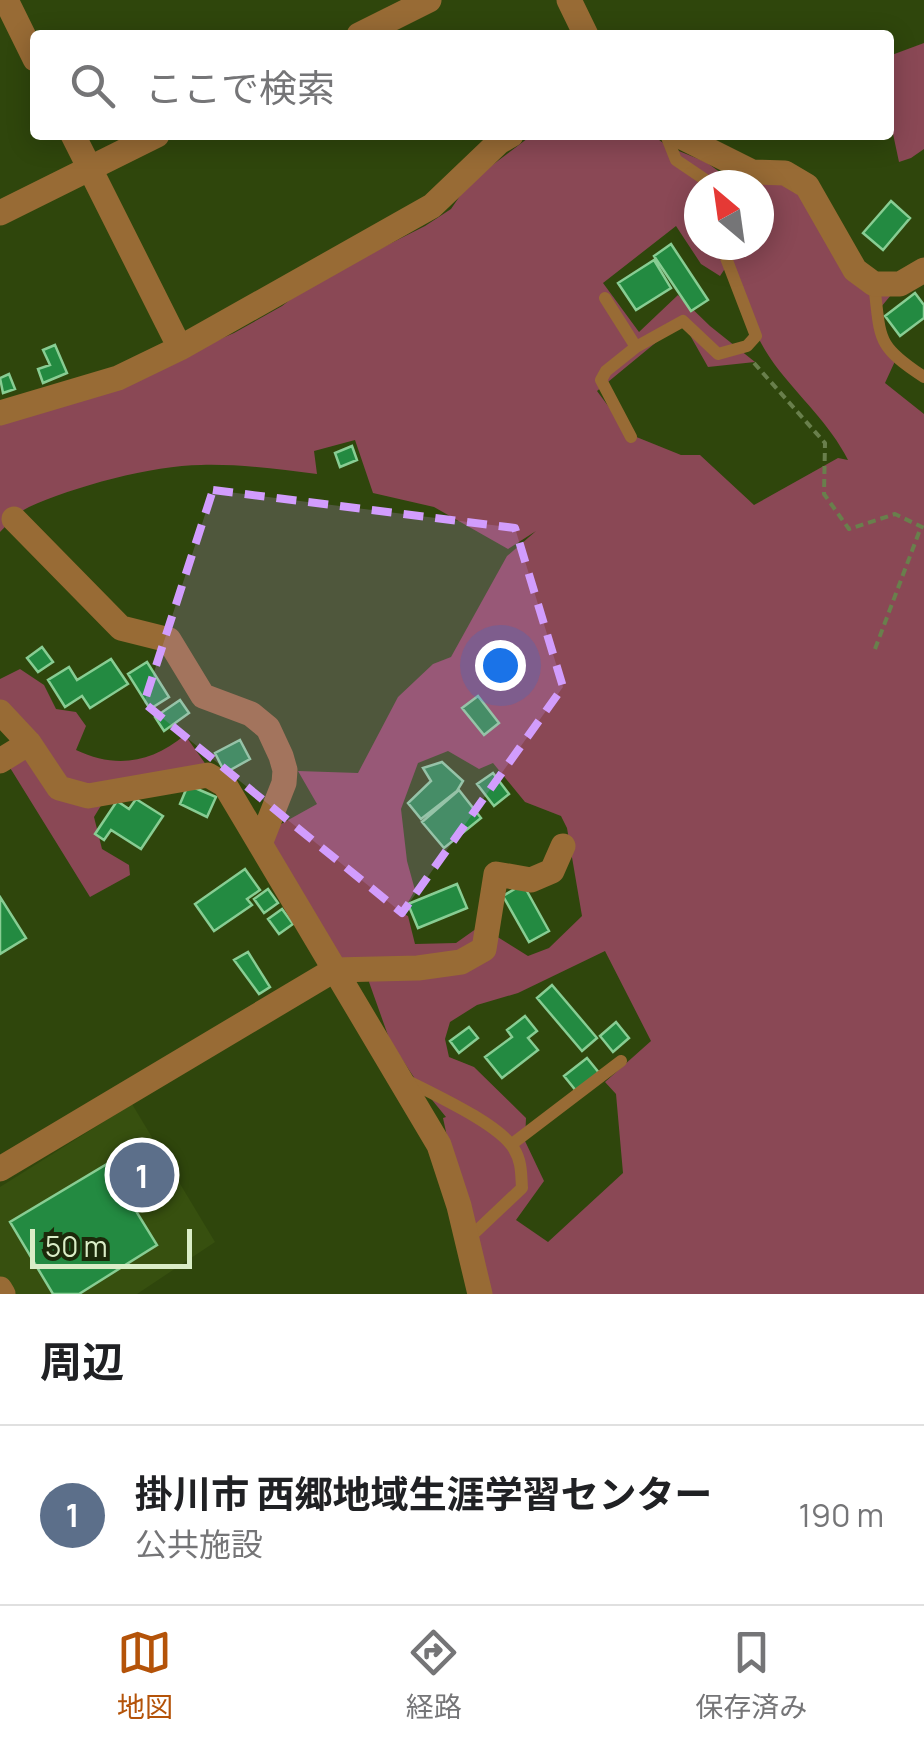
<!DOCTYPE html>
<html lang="ja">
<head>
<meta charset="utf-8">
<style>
  body { margin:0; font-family:Manrope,"Noto Sans JP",sans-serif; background:#f6f6f6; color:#202124 }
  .compass { position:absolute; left:684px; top:170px; width:90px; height:90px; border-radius:50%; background:#fff; box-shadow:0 5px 25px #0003; rotate:331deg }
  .scale { position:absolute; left:30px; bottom:25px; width:162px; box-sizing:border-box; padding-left:10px; border:5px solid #daedc7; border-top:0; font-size:28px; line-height:35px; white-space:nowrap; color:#daedc7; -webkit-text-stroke:8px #1c290a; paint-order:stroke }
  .you { position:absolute; left:500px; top:665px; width:35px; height:35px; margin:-25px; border:8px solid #fff; border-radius:50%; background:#1a73e8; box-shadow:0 0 0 15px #1a73e833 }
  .badge { display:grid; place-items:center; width:65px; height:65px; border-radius:50%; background:#b45309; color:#fff; font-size:32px; font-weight:700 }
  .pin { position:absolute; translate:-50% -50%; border:5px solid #fff; box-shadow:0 2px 10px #0006 }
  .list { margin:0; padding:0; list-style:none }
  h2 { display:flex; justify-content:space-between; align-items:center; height:130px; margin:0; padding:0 40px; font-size:42px }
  h2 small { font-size:32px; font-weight:400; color:#757577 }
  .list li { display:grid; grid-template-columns:65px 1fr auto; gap:30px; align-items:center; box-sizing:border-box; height:180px; padding:0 40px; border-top:2px solid #e0e0e0 }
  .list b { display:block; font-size:38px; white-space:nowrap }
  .list p { margin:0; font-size:32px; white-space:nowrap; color:#757577 }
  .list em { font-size:32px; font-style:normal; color:#757577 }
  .icon { flex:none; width:55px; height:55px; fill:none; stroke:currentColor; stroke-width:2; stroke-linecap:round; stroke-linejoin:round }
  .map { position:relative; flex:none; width:924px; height:1294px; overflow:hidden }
  .search { position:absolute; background:#fff; box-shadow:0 5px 25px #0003; left:30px; right:30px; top:30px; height:110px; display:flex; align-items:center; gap:25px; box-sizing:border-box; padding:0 35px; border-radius:10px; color:#757577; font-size:38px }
  .sheet { height:310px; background:#fff }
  nav { display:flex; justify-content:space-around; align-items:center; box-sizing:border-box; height:140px; border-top:2px solid #e0e0e0; background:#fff; font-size:28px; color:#757577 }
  nav a { display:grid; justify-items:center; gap:5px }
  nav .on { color:#b45309 }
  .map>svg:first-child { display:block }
  .built { fill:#37500f }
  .green { fill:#8a4855; fill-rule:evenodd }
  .building { fill:#238a41; stroke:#88cd93; stroke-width:2.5 }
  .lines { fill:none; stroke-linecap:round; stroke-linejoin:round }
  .path { stroke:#697f4c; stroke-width:4; stroke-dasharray:8 5; stroke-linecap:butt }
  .service { stroke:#986b35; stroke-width:12 }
  .minor { stroke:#986b35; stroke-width:25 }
  .marked { fill:#d29dfd; fill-opacity:0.2; stroke:#d29dfd; stroke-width:8; stroke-dasharray:20 12; stroke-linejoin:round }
</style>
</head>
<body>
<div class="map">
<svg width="924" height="1294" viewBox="0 0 924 1294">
  <rect width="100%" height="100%" fill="#2f460c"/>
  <path class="built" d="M132,1104l83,138 -78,52h-137v-107z"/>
  <path class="green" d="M924,43v106l-13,9 -12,4 -10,-47v-59z
    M532,135h120l17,12 37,15 15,11 -7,12h-15v60h60v-60h-21l50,-10 66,104 42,10 -20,24 20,46 -11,24 39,31v880h-443l-38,-176 3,-1 -31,-38 -25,-38 -21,-59 3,-11 -33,-2 -71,-123 4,-17 45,-25 -19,-33 60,2 40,-76 35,-33 18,-7 56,-101 29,-25 -28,18 -74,-42 -61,-14 -18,-53 -41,11 3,23c-39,-5 -77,-10 -116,-9 -47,0 -129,22 -172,42 -11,5 -20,16 -29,25v-112l128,-41 106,-46 48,-27 30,-23 113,-57 26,-17 13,-19 27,-24zM676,226l25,38 19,12 8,-12c13,35 25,71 47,101 24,32 55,59 73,95l-10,-2 -84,47 -54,-50h-19l-52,-21 -32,-43 85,-70 26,46 47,-5 -45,-36 -32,-31 -39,37 -36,-49zM448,751l31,18 14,-6 32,39 36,14 6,12 15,88 -33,32 -21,8 -48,-30 -24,17 -41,1 -7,-28 -6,-3 13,-23 -8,-29 -6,-52 17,-46zM605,951l46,90 -46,41 11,12 7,79 -75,69 -32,-22 28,-39 -19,-40 1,-23 -52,-51 -25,-10 -4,-18 5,-17 27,-17 41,-12z
    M20,669l24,16 12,24 20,3 10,14 -10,24c40,19 75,13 109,-15l24,34 -125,18 -23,-10 -61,-77v-21z
    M25,746l40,44 40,9 -11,18 8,32 27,16 1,10 -40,22 -86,-139z"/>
  <path class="building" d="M891,201l19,17 -27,32 -20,-17z
    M671,244l37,56 -17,11 -37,-55z
    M654,260l17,28 -35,22 -18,-27z
    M915,293l9,12v13l-24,18 -15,-20z
    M55,345l12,28 -24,10 -5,-14 12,-4 -7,-15z
    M9,374l6,15 -12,4 -3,-15z
    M352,446l5,14 -17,7 -5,-14z
    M42,647l11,15 -15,10 -11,-14z
    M111,659l17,25 -38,24 -8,-12 -17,11 -17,-27 21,-13 8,13z
    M147,662l22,35 -19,12 -22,-35z
    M478,696l21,27 -15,12 -22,-27z
    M180,700l9,13 -25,18 -9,-14z
    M240,740l10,19 -25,14 -10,-20z
    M442,762l21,19 -6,10 -36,28 -13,-16 23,-22 -8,-13z
    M493,773l16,21 -15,12 -17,-22z
    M188,785l28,12 -9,20 -27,-13z
    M459,790l22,28 -37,30 -22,-26z
    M136,799l27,17 -22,33 -30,-19 -7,10 -9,-6 22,-33 12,8z
    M245,869l15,21 -13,9 5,6 -38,26 -19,-27z
    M457,884l10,24 -49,20 -10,-24z
    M523,884l26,47 -20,11 -26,-46z
    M268,889l10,14 -14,10 -10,-14z
    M0,897l26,41 -26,16z
    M282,909l11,15 -14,10 -11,-15z
    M248,952l22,35 -11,7 -25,-34z
    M552,985l45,53 -15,13 -45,-53z
    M525,1016l12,15 -9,7 10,12 -36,28 -17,-21 27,-20 -5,-7z
    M616,1022l13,16 -16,14 -13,-16z
    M469,1027l9,11 -19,15 -9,-12z
    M587,1058l13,16 -23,18 -13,-16z
    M143,1141l30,50 -32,18 -29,-49z
    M107,1164l50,81 -78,49h-26l-43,-72z"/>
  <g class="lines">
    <path class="path" d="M754,363l71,80 -1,51 25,35 46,-15 29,14
      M875,649l46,-122"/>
    <path class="service" d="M666,135l10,25 37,25
      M874,284c7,55 1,61 50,93
      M605,298l31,49 47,-26 35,33 29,-8 9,-10 -35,-91
      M631,437l-30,-57 5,-9 30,-24
      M404,1079c27,14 96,45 110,70 8,13 7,25 8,39l-55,52
      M512,1144l109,-83"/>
    <path class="minor" d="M6,0l29,59
      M569,0l17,35
      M359,35l70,-35
      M73,135l107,213
      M678,135l74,37 33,1 22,13 48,84 19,14h26l24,-14
      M0,213l157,-78
      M0,413l118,-35 62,-30 252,-142 67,-64 12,-7
      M14,519l107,109 48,12 34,56 48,18 17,14 13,28 4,14 -1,13 -24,61
      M0,712l29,31 30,45 29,8 120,-21 17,10 214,360 20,61 21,88
      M0,761l29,-18
      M0,1169l334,-199 84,-2 43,-6 23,-13 12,-75 35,6 21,-9 11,-25
      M0,1289l3,5"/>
  </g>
  <path class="marked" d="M213,490l302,38 48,159 -161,226 -258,-210z"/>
</svg>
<svg class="compass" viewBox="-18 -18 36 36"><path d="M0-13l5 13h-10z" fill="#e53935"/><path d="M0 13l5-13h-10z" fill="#757577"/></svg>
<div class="scale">50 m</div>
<div class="you"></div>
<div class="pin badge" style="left:142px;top:1175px;background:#5c6f8a">1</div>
<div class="search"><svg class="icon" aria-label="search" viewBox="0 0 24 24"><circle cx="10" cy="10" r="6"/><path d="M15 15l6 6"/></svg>ここで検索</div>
</div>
<section class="sheet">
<h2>周辺<small></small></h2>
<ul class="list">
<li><span class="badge" style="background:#5c6f8a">1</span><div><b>掛川市 西郷地域生涯学習センター</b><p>公共施設</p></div><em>190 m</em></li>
</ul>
</section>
<nav>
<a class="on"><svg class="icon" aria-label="map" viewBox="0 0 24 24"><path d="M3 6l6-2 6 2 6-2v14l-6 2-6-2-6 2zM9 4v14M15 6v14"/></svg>地図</a>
<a><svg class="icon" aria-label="directions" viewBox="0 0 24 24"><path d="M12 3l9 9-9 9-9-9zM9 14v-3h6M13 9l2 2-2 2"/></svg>経路</a>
<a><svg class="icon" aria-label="saved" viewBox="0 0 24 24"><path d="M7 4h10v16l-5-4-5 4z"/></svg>保存済み</a>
</nav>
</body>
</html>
